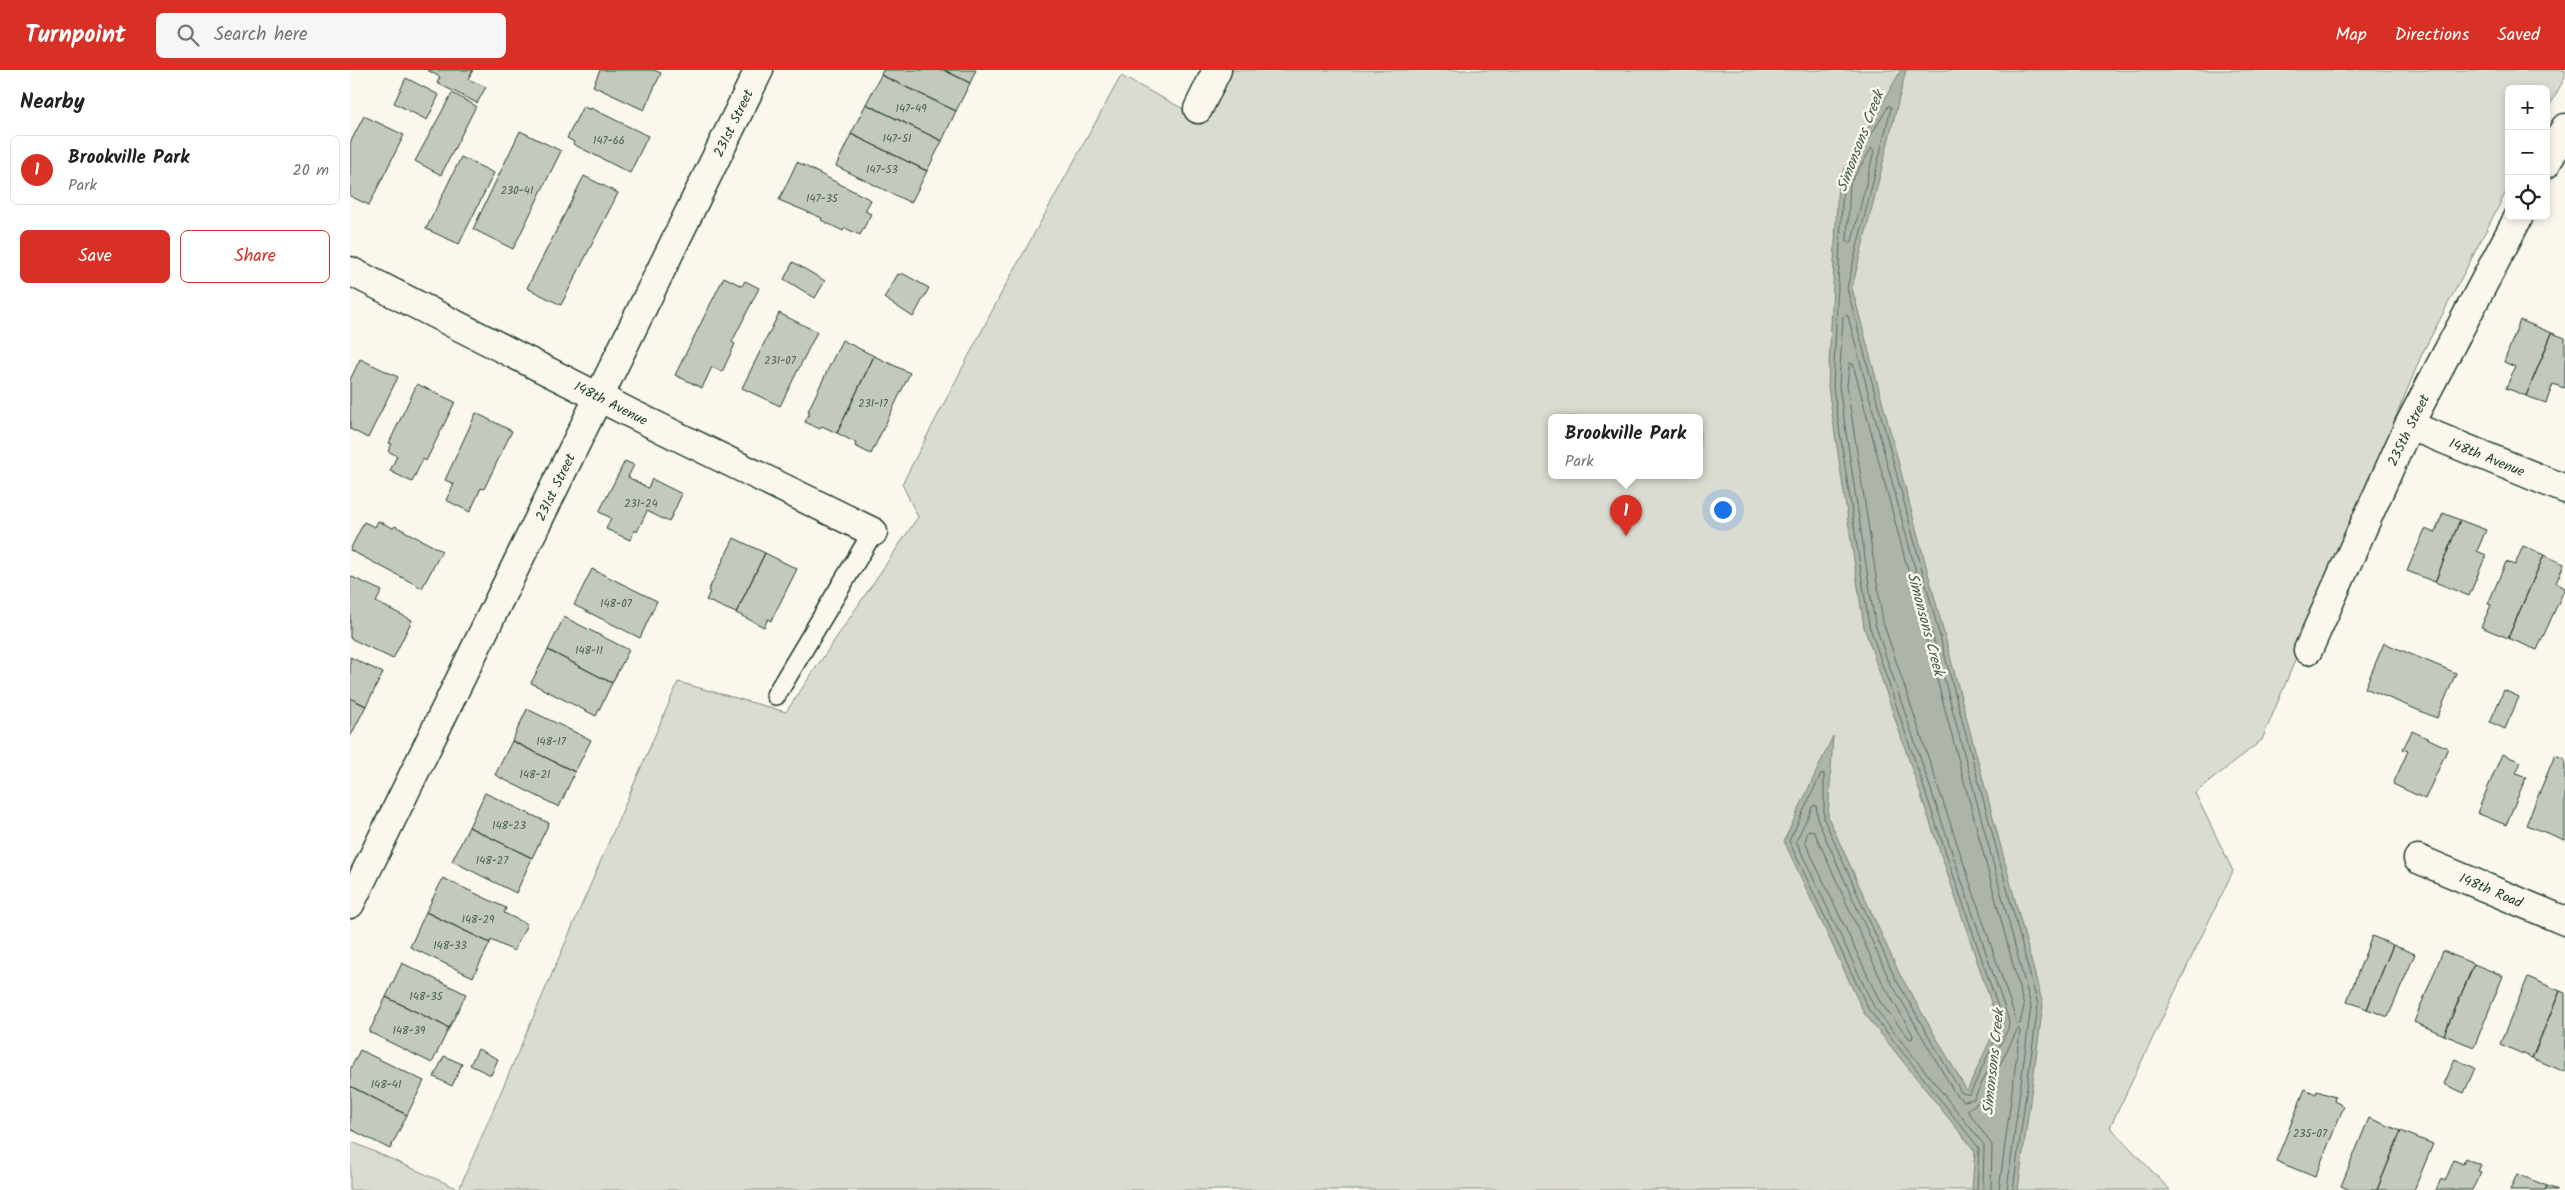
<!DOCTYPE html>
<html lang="en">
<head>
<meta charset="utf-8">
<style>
  body { margin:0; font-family:Kalam,sans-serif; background:#f6f6f6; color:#202124 }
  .controls { position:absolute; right:15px; top:15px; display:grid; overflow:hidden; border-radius:8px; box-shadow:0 2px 8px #0003 }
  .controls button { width:45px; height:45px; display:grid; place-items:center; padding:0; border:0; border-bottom:1px solid #e0e0e0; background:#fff; color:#202124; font:25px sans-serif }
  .you { position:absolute; left:1372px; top:439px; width:18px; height:18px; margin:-12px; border:4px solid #fff; border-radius:50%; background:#1a73e8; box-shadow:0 0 0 8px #1a73e833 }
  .badge { display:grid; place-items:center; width:32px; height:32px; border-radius:50%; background:#d93025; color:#fff; font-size:16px; font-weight:700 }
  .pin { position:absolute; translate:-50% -41px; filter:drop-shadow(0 1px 2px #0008) }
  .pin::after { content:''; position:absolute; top:26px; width:18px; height:15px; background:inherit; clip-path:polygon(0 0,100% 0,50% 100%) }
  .popup { position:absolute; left:1198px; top:344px; width:155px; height:65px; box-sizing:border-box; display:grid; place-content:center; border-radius:8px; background:#fff; filter:drop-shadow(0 1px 4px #0005); font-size:16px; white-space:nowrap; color:#757577 }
  .popup b { font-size:19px; color:#202124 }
  .popup::after { content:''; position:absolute; left:50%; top:100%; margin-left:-10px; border:10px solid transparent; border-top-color:#fff }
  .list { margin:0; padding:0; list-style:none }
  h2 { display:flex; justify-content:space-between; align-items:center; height:65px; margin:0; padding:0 20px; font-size:21px }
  h2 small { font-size:16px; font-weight:400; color:#757577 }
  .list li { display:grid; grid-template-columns:32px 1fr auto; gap:15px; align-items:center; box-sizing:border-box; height:70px; margin:0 10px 10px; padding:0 10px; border:1px solid #e0e0e0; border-radius:8px }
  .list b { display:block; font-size:19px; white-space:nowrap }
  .list p { margin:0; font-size:16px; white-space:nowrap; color:#757577 }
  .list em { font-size:16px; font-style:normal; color:#757577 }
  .actions { display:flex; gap:10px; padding:15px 20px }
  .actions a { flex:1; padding:11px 0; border:1px solid #d93025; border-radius:8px; text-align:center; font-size:18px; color:#d93025 }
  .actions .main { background:#d93025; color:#fff }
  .icon { flex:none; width:28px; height:28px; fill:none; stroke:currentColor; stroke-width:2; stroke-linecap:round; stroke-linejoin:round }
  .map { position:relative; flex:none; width:2215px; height:1120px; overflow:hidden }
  header { display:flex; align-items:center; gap:30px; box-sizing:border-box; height:70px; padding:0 25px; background:#d93025; color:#fff }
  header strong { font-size:24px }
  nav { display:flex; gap:28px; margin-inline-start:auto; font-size:18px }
  .search { width:350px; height:45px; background:#f6f6f6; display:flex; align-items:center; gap:12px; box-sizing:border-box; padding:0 18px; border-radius:8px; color:#757577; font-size:19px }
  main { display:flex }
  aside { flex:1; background:#fff }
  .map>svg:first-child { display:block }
  .green { fill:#dbdcd1; stroke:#7d8c82; fill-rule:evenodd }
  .water { fill:#adb4aa; stroke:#74847b }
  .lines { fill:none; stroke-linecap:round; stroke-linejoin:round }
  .shore { stroke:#586d63; stroke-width:1 }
  .building { fill:#c4c9be; stroke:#1f3d34 }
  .service-casing { stroke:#1f3d34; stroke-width:22 }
  .minor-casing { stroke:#1f3d34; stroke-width:31 }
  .service { stroke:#fbf7ec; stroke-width:19 }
  .minor { stroke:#fbf7ec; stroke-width:28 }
  .labels { text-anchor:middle; stroke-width:5; stroke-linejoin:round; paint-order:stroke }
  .number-label { font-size:11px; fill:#486056 }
  .street-label { font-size:14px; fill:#1f3d34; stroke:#fbf7ec }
  .water-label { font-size:15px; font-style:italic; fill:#425b52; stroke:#fbf7ec }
</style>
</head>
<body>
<header>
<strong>Turnpoint</strong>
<div class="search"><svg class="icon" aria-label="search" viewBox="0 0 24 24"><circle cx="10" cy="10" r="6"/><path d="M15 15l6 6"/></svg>Search here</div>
<nav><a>Map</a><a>Directions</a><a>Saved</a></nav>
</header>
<main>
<aside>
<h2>Nearby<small></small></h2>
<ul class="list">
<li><span class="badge">1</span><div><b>Brookville Park</b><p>Park</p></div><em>20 m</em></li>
</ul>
<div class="actions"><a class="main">Save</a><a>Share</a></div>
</aside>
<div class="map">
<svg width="2215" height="1120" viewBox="0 0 2215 1120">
  <rect width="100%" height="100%" fill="#fbf7ec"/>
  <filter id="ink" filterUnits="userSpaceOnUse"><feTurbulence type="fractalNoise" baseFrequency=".02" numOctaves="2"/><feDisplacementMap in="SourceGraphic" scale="10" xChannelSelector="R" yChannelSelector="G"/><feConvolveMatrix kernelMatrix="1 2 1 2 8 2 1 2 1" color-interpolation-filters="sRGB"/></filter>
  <g filter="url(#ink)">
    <path class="green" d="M865,0h1350v7l-19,36v-24h-37v97l-87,168 -160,386 -67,53 38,78 -123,256 60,63h-1820v-49l109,48 219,-507 108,30 132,-195 -16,-33 100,-192 119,-216 68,36zM1202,347h148v58h-148z"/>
    <path class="water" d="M1551,0h5l-54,218 191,717 -25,185h-46l3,-39 -111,-138 -80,-172 49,-105 -5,81 71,156 68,118 31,-68 -134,-396 -36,-240 10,-206z"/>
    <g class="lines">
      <path class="shore" d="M1522,78l2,3 -22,90 -3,2 -2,-3 3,-56z
        M1500,293l3,1 171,642 -4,18 -3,-1 -134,-401 -36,-236z
        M1459,760l5,1 68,151 31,53 -1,4 -3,-1 -29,-36 -75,-160z
        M1627,1120l2,-42 -110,-138 -80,-169 32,-67 3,-1v46l70,157 67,116 4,2h5l33,-72 -134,-397 -36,-238 10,-205 46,-77 2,3 -44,180 191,717 -25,185
        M1633,1120l1,-45 -110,-138 -78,-166 17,-35 3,-1 2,16 71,158 67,116 8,6 10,-2 34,-70 1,-8 -134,-397 -36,-238 4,-69 2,-2 3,1 183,690 -24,184
        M1641,1120l1,-45 -25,-35 16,-11 35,-71 2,3 -21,159"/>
    </g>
    <path class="building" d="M77,0h46l-5,9 18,8 -9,16 -40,-20 3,-6z
      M250,0h54l7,3 -17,37 -51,-24z
      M533,0h61l26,13 -14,28 -75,-36z
      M594,0h32l-6,13z
      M531,5l75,36 -14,30 -76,-37z
      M56,8l33,17 -12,25 -33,-17z
      M102,23l24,13 -35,69 -26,-14z
      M516,34l76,37 -15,30 -76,-37z
      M233,36l7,4 1,-2 57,28 -18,37 -57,-29 1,-2 -7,-4z
      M14,46l40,19 -35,70 -19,-9v-53z
      M170,61l41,20 -48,98 -40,-20z
      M501,64l76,37 -16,32 -75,-37z
      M111,87l33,16 -35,71 -33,-15z
      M447,92l74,38 -6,11 6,3 -11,21 -15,-7 -2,3 -22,-11 1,-2 -43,-18z
      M234,106l34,17 -57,112 -34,-17z
      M443,192l32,19 -10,17 -31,-19z
      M552,203l27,15 -16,29 -29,-19 14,-24 3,1z
      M374,207l18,9 3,-5 14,7 -27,54 3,2 -13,28 -10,-5 -10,21 -27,-13z
      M429,243l38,19 -37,74 -38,-18z
      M2170,250l32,13 -26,63 -20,-8 9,-21 -11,-5z
      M2202,263l13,5v48l-1,2 -11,-4 -7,19 -20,-7z
      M492,270l32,16 -37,77 -15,-7 -2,3 -15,-7 5,-10 -2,-1z
      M524,286l36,17 -39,81 -16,-8 1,-3 -19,-10z
      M10,289l38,18 -30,61 -18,-9v-49z
      M67,314l38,18 -29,59 -3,-2 -11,23 -22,-11 7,-15 -9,-5 4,-7 -3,-1z
      M126,343l36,18 -28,58 -3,-1 -11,24 -24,-12 8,-16 -9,-4z
      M275,391l9,4 -6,12 20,11 4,-9 30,15 -13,28 -22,-11 -10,21 -2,-2 -5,10 -24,-11 5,-11 -12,-6z
      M2093,443l17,7 -25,62 -28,-11 18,-42 10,4z
      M2110,450l26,10 -9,21 9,4 -17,41 -34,-14z
      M28,451l15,7 2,-2 47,25 -20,37 -72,-38 14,-28 11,5z
      M384,468l31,15 -29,60 -30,-13 4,-8 -2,-1z
      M2173,476l21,9 -36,83 -27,-11 10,-22 -3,-1 18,-42 9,3z
      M415,483l32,16 -26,52 -3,-2 -4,8 -28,-14z
      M2194,485l20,9 -8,19 9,5 -28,62 -29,-12z
      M242,499l65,32 -17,37 -66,-33z
      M0,506l32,15 -6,11 36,18 -19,39 -43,-21z
      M214,547l65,33 -17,33 -64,-33z
      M2034,573l72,30 -19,45 -72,-30z
      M198,580l64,33 -16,33 -65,-33z
      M0,587l33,16 -17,33 -16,-8z
      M2154,620l15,7 -14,32 -15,-7z
      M0,628l16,8 -16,31z
      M177,639l64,31 -16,32 -63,-31z
      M2062,661l36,17 -23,51 -32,-15 15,-33 -5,-2z
      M162,671l63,31 -16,35 -64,-32z
      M2152,684l19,8 -5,11 10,4 -20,48 -29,-12z
      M2205,685l10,4v81l-39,-15z
      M135,723l64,30 -17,35 -63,-31z
      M119,757l63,31 -16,35 -64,-32z
      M93,808l63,30 -2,5 23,11 -13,27 -23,-11 -1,3 -64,-31z
      M76,842l64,31 -17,34 -63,-30z
      M2022,866l21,9 -26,64 -20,-8z
      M2043,875l22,9 -27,63 -21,-8z
      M2093,881l31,13 -30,71 -30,-13z
      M52,893l64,31 -17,34 -63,-31z
      M2124,894l29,12 -29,71 -30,-12z
      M2178,907l32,14 -28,67 -32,-14z
      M2210,921l5,2v79l-33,-14z
      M36,927l63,31 -17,35 -63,-31z
      M128,979l20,10 -7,16 -21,-10z
      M10,980l64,31 -17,34 -57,-29v-16z
      M94,986l18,8 -10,22 -18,-9z
      M2105,989l20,9 -11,25 -20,-9z
      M0,1016l57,29 -17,34 -40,-20z
      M1955,1019l11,5 1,-3 18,6 -1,4 10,5 -29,71 -39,-16z
      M2019,1048l32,13 -24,59h-27l-9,-4z
      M2051,1061l32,13 -19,46h-37z
      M2115,1088l16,7 -3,6 3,1 -9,18h-36l5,-11 4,2 9,-21 9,4z
      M2167,1104l30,12 -2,4h-35z
      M2197,1116l11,4h-13z"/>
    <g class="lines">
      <defs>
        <path id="service" d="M426,625l97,-163"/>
        <path id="minor" d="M848,39l19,-39
          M2196,94l19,-36
          M0,201l280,142 243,119
          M2059,355l156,64
          M1958,580l101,-225 110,-209
          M2068,789l147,62
          M0,834l409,-834"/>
      </defs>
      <use href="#service" class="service-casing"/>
      <use href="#minor" class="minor-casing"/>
      <use href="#service" class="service"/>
      <use href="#minor" class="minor"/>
    </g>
  </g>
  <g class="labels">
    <g class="number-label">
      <text x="561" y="42">147-49</text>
      <text x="547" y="72">147-51</text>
      <text x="259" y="74">147-66</text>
      <text x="532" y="103">147-53</text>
      <text x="167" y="124">230-41</text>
      <text x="472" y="132">147-35</text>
      <text x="430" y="294">231-07</text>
      <text x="523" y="337">231-17</text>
      <text x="291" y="437">231-24</text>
      <text x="266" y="537">148-07</text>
      <text x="239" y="584">148-11</text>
      <text x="201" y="675">148-17</text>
      <text x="185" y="708">148-21</text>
      <text x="159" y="759">148-23</text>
      <text x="142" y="794">148-27</text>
      <text x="128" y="853">148-29</text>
      <text x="100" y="879">148-33</text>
      <text x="76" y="930">148-35</text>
      <text x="59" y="964">148-39</text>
      <text x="36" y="1018">148-41</text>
      <text x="1960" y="1067">235-07</text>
    </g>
    <g class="street-label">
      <text transform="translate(383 53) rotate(-64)" y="5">231st Street</text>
      <text transform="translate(261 333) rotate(27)" y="5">148th Avenue</text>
      <text transform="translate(2058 360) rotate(-64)" y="5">235th Street</text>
      <text transform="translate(2137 387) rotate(22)" y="5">148th Avenue</text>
      <text transform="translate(205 417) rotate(-64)" y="5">231st Street</text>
      <text transform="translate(2141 820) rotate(23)" y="5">148th Road</text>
    </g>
    <g class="water-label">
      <text transform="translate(1510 71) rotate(-69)" y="5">Simonsons Creek</text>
      <text transform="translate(1576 554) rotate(75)" y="5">Simonsons Creek</text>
      <text transform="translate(1643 992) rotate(-84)" y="5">Simonsons Creek</text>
    </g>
  </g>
</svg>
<div class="controls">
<button>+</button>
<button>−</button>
<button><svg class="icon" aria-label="locate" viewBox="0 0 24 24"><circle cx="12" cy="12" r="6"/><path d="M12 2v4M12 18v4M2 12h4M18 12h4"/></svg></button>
</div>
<div class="you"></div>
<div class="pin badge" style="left:1276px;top:466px">1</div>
<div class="popup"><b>Brookville Park</b>Park</div>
</div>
</main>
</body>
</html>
